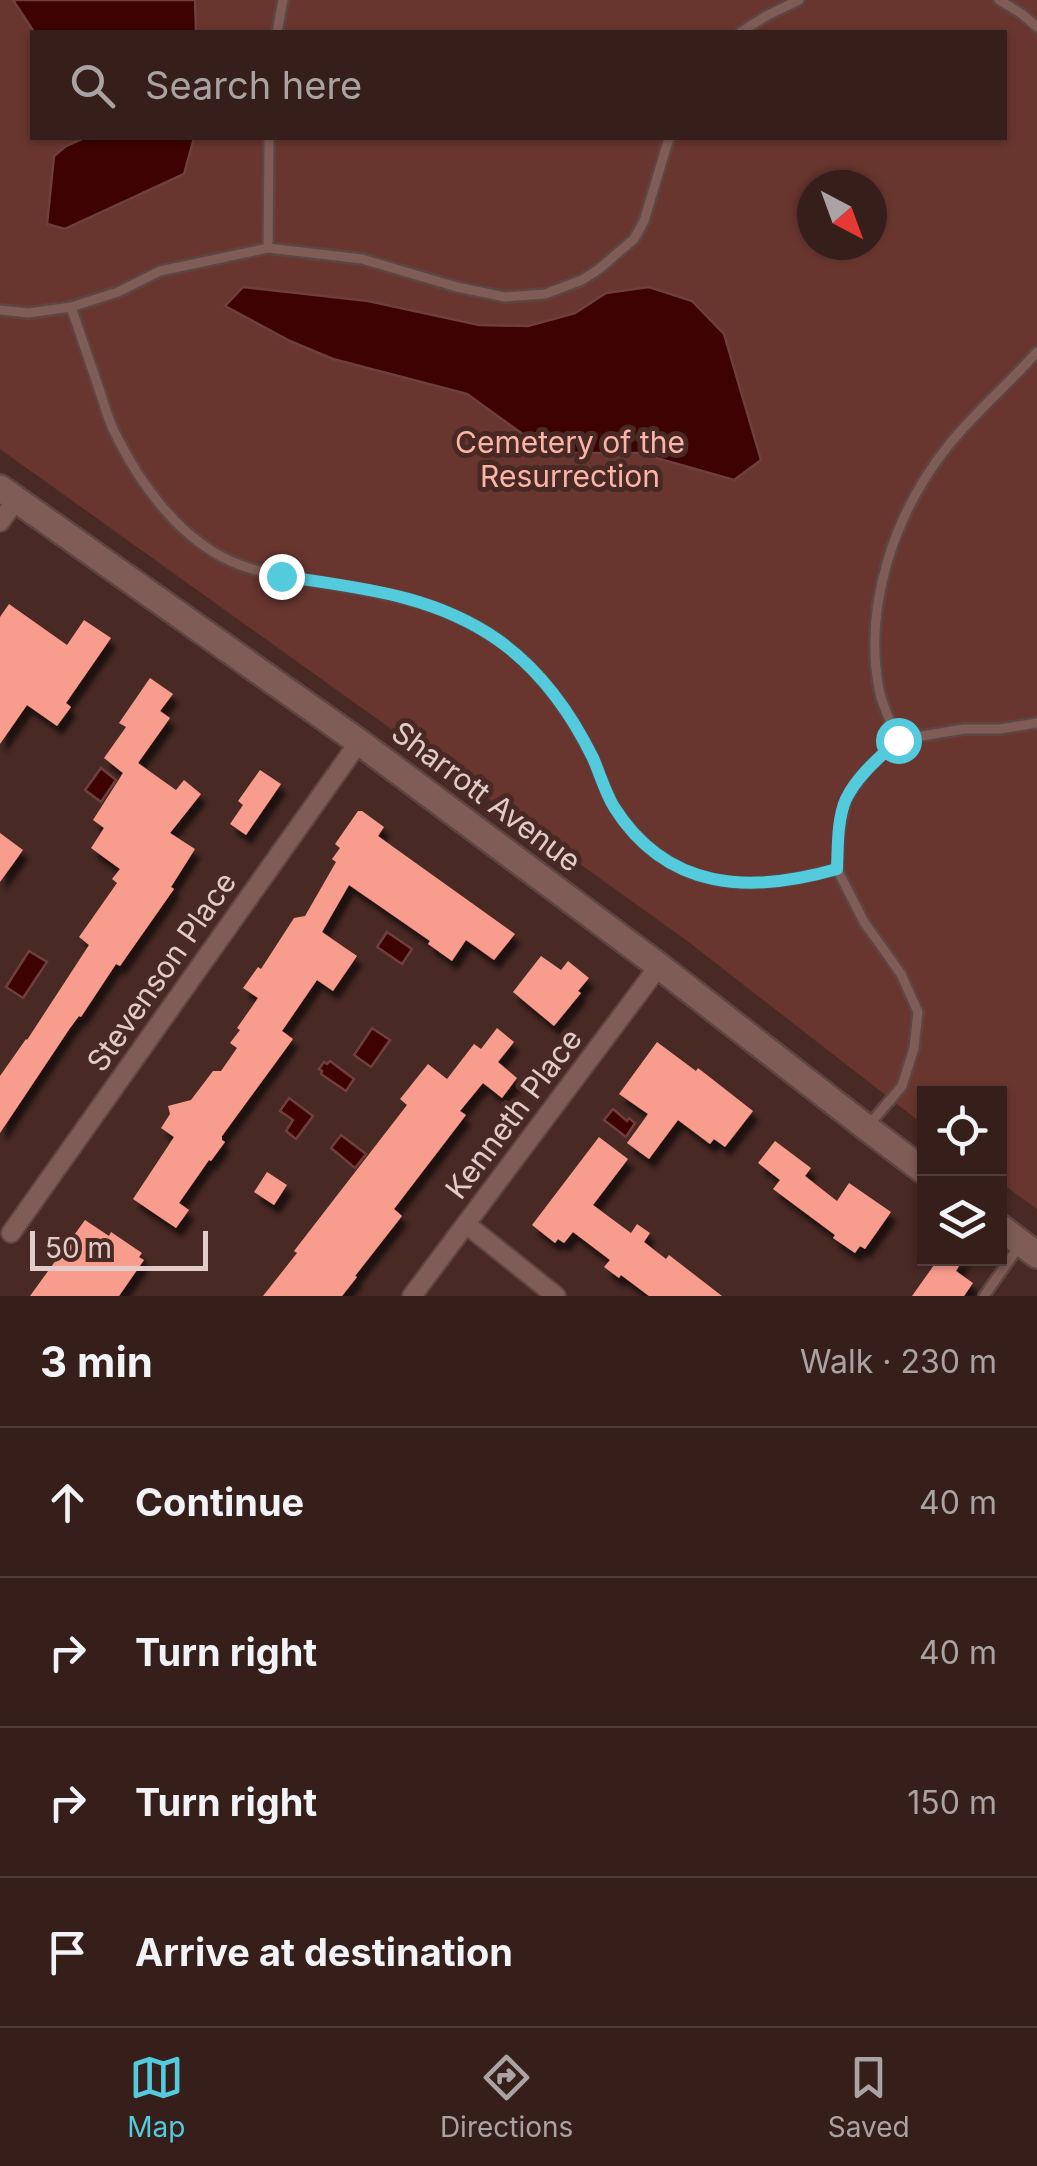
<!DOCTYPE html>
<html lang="en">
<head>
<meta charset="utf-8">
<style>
  body { margin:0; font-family:Inter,sans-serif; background:#412c28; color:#f1f3f6 }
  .controls { position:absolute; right:30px; bottom:30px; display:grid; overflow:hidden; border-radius:0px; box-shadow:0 2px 8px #0004 }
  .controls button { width:90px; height:90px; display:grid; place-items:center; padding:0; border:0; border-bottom:2px solid #503d3a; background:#361f1b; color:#f1f3f6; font:50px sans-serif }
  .compass { position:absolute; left:797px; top:170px; width:90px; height:90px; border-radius:50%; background:#361f1b; box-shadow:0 2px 8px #0004; rotate:139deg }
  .scale { position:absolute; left:30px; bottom:25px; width:178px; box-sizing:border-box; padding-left:10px; border:5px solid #e1ccc9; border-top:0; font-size:28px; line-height:35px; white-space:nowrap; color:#e1ccc9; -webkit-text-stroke:8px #482924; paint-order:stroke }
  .stop { position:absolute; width:30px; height:30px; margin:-22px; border:8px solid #54cadd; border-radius:50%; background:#fff }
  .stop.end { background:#54cadd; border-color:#fff; box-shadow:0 2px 10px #0008 }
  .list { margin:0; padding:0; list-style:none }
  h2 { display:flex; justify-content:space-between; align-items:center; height:130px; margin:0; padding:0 40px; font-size:42px }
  h2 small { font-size:32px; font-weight:400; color:#aaa2a3 }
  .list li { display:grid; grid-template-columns:65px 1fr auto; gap:30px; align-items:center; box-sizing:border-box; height:150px; padding:0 40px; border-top:2px solid #503d3a }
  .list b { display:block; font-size:38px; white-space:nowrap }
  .list em { font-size:32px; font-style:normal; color:#aaa2a3 }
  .icon { flex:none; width:55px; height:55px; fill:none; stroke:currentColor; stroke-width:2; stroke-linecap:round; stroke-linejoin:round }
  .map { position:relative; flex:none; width:1037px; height:1296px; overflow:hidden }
  .search { position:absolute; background:#361f1b; box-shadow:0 2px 8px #0004; left:30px; right:30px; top:30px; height:110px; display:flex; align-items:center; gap:25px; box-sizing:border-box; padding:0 35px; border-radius:0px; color:#aaa2a3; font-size:38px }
  .sheet { height:730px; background:#361f1b }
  nav { display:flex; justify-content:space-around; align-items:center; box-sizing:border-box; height:140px; border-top:2px solid #503d3a; background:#361f1b; font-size:28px; color:#aaa2a3 }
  nav a { display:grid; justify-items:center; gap:5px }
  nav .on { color:#54cadd }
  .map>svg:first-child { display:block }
  .green { fill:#68362f; fill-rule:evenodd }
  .water { fill:#3d0201; stroke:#6e3f3d; stroke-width:2.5 }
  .building { fill:#f89c8d; filter:url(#shadow) }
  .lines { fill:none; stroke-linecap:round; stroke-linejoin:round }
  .lane-casing { stroke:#5f4542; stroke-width:14 }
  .street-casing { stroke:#5f4542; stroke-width:22 }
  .secondary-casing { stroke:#5f4542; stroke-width:30 }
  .lane { stroke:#7f5c56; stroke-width:9 }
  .street { stroke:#7f5c56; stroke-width:18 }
  .secondary { stroke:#7f5c56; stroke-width:25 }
  .route { stroke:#54cadd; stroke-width:12 }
  .labels { text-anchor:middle; stroke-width:10; stroke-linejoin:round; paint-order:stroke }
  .park-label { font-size:30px; fill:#fcb4a8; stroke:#482924 }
  .street-label { font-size:30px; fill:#e1ccc9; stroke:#482924 }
</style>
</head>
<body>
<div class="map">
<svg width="1037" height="1296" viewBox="0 0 1037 1296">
  <defs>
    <filter id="shadow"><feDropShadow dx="5.5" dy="9" stdDeviation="2.5" flood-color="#0009"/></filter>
  </defs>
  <rect width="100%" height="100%" fill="#482924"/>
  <path class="green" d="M0,0h1037v1209l-37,-27v-88h-76v31l-238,-185 -686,-491zM32,32h972v106h-972zM812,185h60v60h-60z"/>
  <path class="water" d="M13,0h182l1,32h-162z
    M84,138h110l-10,36 -119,55 -18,-5 7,-68 12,-10z
    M243,287l125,14 111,24 49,1 47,-13 31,-20 43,-6 43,14 32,33 37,126 -27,20 -95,-27h-90l-82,-59 -134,-35 -43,-18 -65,-35z
    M101,768l15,12 -15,22 -16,-12z
    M387,932l25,17 -10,15 -25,-17z
    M29,951l18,11 -24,36 -17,-11z
    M372,1028l18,12 -19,27 -17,-12z
    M330,1061l24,18 -8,12 -25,-17 1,-3 -3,-2 5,-7 3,2z
    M289,1098l24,18 -17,23 -10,-8 7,-11 -13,-9z
    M613,1109l14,12 2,-3 6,5 -9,14 -22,-17z
    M341,1135l25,19 -11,14 -24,-20z"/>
  <path class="building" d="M9,604l58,41 17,-25 27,18 -45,65 5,4 -14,19 -30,-21 -27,39v-127z
    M150,678l23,16 -13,17 10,7 -32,45 38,27 8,-10 17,14 -31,39 25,16 -24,38 3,2 -54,77 -4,-2 -35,53 -2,-1 -9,12 -70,105v-57l26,-37 1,1 62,-95 -10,-8 38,-54 -5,-4 8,-10 -29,-21 13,-20 -11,-8 30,-47 -19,-15 22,-31 -7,-4z
    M260,770l21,14 -35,51 -16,-11 13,-19 -5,-4z
    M358,811h4l22,16 -6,9 137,98 -21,26 -28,-20 -14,21 -24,-17 2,-3 -81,-56 -27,47 35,24 -24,35 -16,-11 -35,51 11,8 -71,97v4l3,2 -14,19 -2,-1 -30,43 10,7 -13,18 -43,-29 41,-62 -13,-9 9,-14 -2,-8 23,-6 22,-29h8l16,-23 -7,-5 10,-13 -3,-2 21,-30 -15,-10 15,-21 3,2 33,-51 11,-2 31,-54 -4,-3 8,-11 -5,-4z
    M0,833l23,17 -23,32z
    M541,956l20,14 7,-9 21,17 -11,13 3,2 -27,33 -41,-34z
    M497,1028l17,14 -16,20 19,16 -15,20 -19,-15 -23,28 6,4 -72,94 8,7 -47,60 2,1 -15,19h-79l34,-43 -3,-2 113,-146 -7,-6 28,-35 19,15 27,-35 7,5z
    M657,1042l39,29 2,-3 55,43 -28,36 -11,-8 -4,5 -32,-24 -29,39 -22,-16 21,-29 -29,-20z
    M599,1137l29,22 -35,46 38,28 6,-9 13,9 -6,9 22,17 3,-4 53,41h-73l-28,-21 -2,3 -15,-11 6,-7 -37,-28 -9,11 -6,-4 -3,4 -23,-18z
    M775,1141l36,27 -6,8 32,25 12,-18 42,29 -26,37 -5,-3 -5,7 -22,-15 2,-3 -62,-46 7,-9 -22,-17z
    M267,1172l20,13 -13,20 -20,-13z
    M85,1220l24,16 2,-4 31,21 -3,4 5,3 -25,36h-89z
    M939,1258h25l-8,13 17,12 -9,13h-52z"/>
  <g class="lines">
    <defs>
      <path id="lane" d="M999,0l23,14 15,13
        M277,32l6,-32
        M741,32l25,-16 33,-16
        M268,248l1,-110
        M71,307c9,26 18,53 27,79 5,14 9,30 15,43 26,54 68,114 127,136 30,11 64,14 96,20 60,10 113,20 164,56 40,30 72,73 93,118 8,16 12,34 22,49 54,84 134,86 222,61
        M0,310l28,3 43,-6 47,-15 42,-21 108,-23 94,11 95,28 48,10 40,-3 37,-14 17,-11 35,-30 10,-18 25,-83
        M898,740c-6,-16 -16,-34 -19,-51 -16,-84 16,-177 69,-243 27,-34 61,-62 89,-94
        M868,1126l34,-40 12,-38 4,-36 -17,-38 -37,-52 -27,-53 2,-37 7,-33 23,-32 29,-27 66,-11h36l37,-6
        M984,1296l36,-51"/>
      <path id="street" d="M0,522l16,-22
        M466,1224l90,72
        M11,1233l348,-491
        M412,1296l247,-330"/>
      <path id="secondary" d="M0,488l359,254 300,224 208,162 57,43
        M1000,1227l37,28"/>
    </defs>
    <use href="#lane" class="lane-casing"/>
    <use href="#street" class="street-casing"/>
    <use href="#secondary" class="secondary-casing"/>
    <use href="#lane" class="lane"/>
    <use href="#street" class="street"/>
    <use href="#secondary" class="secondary"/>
  </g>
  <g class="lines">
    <path class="route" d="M281,576c78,12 151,18 217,64 41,29 73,73 95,118 7,16 12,34 21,49 53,84 136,87 223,62 1,-22 0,-50 9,-70 11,-23 34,-42 52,-59"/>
  </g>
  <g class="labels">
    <g class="park-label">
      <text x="570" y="453">Cemetery of the<tspan x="570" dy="34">Resurrection</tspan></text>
    </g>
    <g class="street-label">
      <text transform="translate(486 797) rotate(37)" y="10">Sharrott Avenue</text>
      <text transform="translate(162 972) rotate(-55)" y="10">Stevenson Place</text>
      <text transform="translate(514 1114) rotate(-53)" y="10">Kenneth Place</text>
    </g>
  </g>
</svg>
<div class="controls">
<button><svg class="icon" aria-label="locate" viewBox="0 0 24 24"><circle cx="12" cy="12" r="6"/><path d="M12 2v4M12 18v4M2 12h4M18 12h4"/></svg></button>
<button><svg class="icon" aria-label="layers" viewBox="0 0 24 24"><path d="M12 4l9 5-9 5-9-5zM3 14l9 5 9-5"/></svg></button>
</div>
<svg class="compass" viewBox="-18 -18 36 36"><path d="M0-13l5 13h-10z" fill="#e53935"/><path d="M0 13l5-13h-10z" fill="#aaa2a3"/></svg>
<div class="scale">50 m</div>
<div class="stop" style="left:898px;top:740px"></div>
<div class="stop end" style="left:281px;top:576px"></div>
<div class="search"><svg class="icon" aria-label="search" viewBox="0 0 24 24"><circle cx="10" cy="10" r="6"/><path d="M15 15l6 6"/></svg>Search here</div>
</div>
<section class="sheet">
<h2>3 min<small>Walk · 230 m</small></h2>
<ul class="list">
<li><svg class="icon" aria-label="ahead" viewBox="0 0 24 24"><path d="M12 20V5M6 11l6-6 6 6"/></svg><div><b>Continue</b></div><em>40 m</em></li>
<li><svg class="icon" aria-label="right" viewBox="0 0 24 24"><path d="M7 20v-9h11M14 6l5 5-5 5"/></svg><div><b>Turn right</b></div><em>40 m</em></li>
<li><svg class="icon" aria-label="right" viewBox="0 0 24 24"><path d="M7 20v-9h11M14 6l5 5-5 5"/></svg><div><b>Turn right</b></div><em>150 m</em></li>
<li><svg class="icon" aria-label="arrive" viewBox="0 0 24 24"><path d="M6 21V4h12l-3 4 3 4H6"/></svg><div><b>Arrive at destination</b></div></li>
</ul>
</section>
<nav>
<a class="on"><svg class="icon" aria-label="map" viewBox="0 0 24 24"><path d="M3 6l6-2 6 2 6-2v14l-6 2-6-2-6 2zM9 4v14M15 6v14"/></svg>Map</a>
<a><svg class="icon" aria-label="directions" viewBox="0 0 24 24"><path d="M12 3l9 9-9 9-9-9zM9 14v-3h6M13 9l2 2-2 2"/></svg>Directions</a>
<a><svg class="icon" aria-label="saved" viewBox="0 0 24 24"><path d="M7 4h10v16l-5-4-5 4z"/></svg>Saved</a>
</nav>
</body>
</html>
